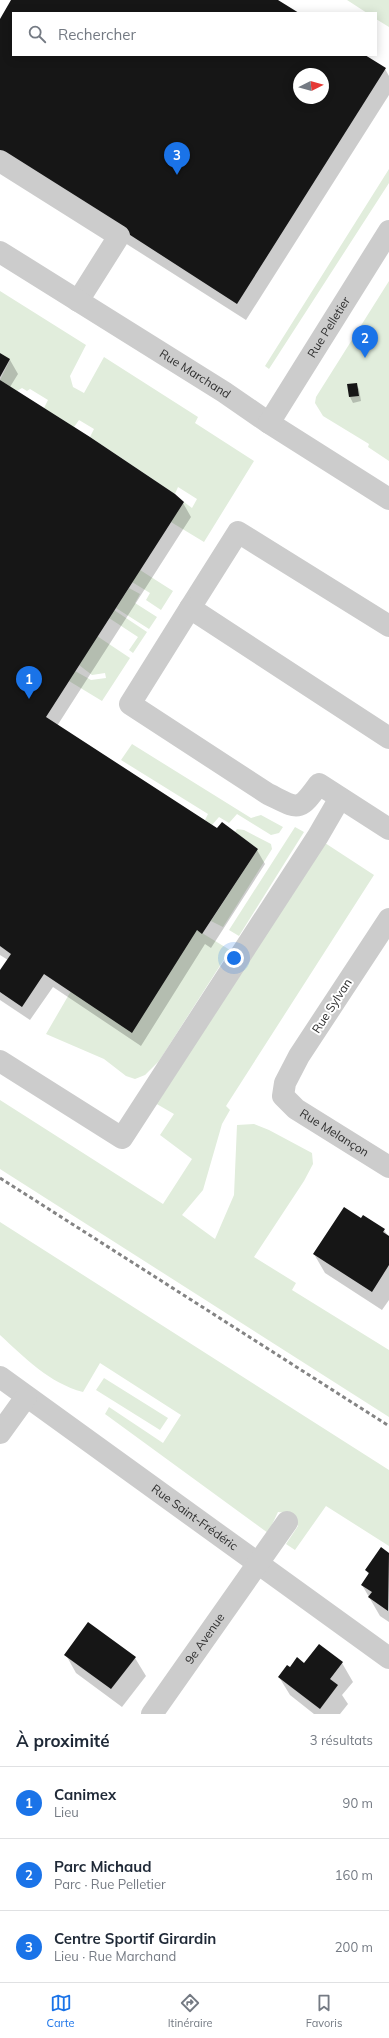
<!DOCTYPE html>
<html lang="fr">
<head>
<meta charset="utf-8">
<style>
  body { margin:0; font-family:Mulish,sans-serif; background:#f2f2f3; color:#1f2937 }
  .compass { position:absolute; left:293px; top:68px; width:36px; height:36px; border-radius:50%; background:#fff; box-shadow:0 2px 10px #0003; rotate:84deg }
  .you { position:absolute; left:234px; top:958px; width:14px; height:14px; margin:-10px; border:3px solid #fff; border-radius:50%; background:#1a73e8; box-shadow:0 0 0 6px #1a73e833 }
  .badge { display:grid; place-items:center; width:26px; height:26px; border-radius:50%; background:#1a73e8; color:#fff; font-size:13px; font-weight:700 }
  .pin { position:absolute; translate:-50% -33px; filter:drop-shadow(0 1px 2px #0008) }
  .pin::after { content:''; position:absolute; top:21px; width:14px; height:12px; background:inherit; clip-path:polygon(0 0,100% 0,50% 100%) }
  .list { margin:0; padding:0; list-style:none }
  h2 { display:flex; justify-content:space-between; align-items:center; height:52px; margin:0; padding:0 16px; font-size:17px }
  h2 small { font-size:13px; font-weight:400; color:#747a83 }
  .list li { display:grid; grid-template-columns:26px 1fr auto; gap:12px; align-items:center; box-sizing:border-box; height:72px; padding:0 16px; border-top:1px solid #e0e1e3 }
  .list b { display:block; font-size:15px; white-space:nowrap }
  .list p { margin:0; font-size:13px; white-space:nowrap; color:#747a83 }
  .list em { font-size:13px; font-style:normal; color:#747a83 }
  .icon { flex:none; width:22px; height:22px; fill:none; stroke:currentColor; stroke-width:2; stroke-linecap:round; stroke-linejoin:round }
  .map { position:relative; flex:none; width:389px; height:1714px; overflow:hidden }
  .search { position:absolute; background:#fff; box-shadow:0 2px 10px #0003; left:12px; right:12px; top:12px; height:44px; display:flex; align-items:center; gap:10px; box-sizing:border-box; padding:0 14px; border-radius:0px; color:#747a83; font-size:15px }
  .sheet { height:268px; background:#fff }
  nav { display:flex; justify-content:space-around; align-items:center; box-sizing:border-box; height:56px; border-top:1px solid #e0e1e3; background:#fff; font-size:11px; color:#747a83 }
  nav a { display:grid; justify-items:center; gap:2px }
  nav .on { color:#1a73e8 }
  .map>svg:first-child { display:block }
  .green { fill:#e1eddc }
  .shadow { fill:#0003; fill-rule:evenodd }
  .building { fill:#161616; fill-rule:evenodd }
  .lines { fill:none; stroke-linecap:round; stroke-linejoin:round }
  .minor { stroke:#ccc; stroke-width:22 }
  .rail { stroke:#848484; stroke-width:3; stroke-dasharray:4 3; stroke-linecap:butt }
  .labels { text-anchor:middle; stroke-width:4; stroke-linejoin:round; paint-order:stroke }
  .street-label { font-size:12px; fill:#2f2f2f; stroke:#fff }
</style>
</head>
<body>
<div class="map">
<svg width="389" height="1714" viewBox="0 0 389 1714">
  <rect width="100%" height="100%" fill="#fff"/>
  <path class="green" d="M347,0h42v27l-13,-8v-6h-9z
    M389,169v14l-120,186 -4,-3z
    M389,281v180l-21,-14 1,-3 -46,-28 -8,-13 1,-6z
    M0,291l86,54 -16,31 3,11 11,6 20,-36 94,60 -3,6 59,38 -50,81 -33,-20 13,-20 8,6 5,-9 -19,-12 -3,7 -85,-57 4,-8 -15,-9 -5,7 -30,-19 4,-8 -18,-11 -3,2 -5,-3 -5,3 -17,-11 10,-20 -10,-7z
    M140,570l33,21 -12,19 -15,-10 4,-7 -18,-11z
    M129,588l11,6 -5,9 22,14 -8,12 -33,-21z
    M114,610l33,22 -14,21 -4,-3 9,-13 -29,-19z
    M97,636l33,22 -28,43 -33,-20 6,-10 16,9 15,-2 -1,-5 -13,2 -13,-10z
    M132,744l119,74 10,-3 22,12 -4,6 -8,2 -34,-21 -8,9 -10,-6 -7,8 -7,-5 3,-6 -87,-54z
    M295,827l9,5 -65,104 -10,-6z
    M237,829l7,1 27,14 1,5 -49,78 -12,-6 47,-72 -23,-17z
    M325,843l49,32 -148,231 4,4 -8,14 -19,66 -21,25 33,24 19,-44 3,-70 17,-1 15,6 43,23 1,11 -9,17 -50,76 42,26 -4,7 97,60v67l-389,-248v-69l163,104 29,-45 -32,-24 14,-21 -19,-11z
    M197,930l33,20 -71,111 -14,14 -10,4 -9,-3 -22,-17 -58,-25 25,-43z
    M0,1222l389,248v76l-63,-40 -31,44 -9,-6 12,-18c-5,-10 -8,-13 -20,-14l-10,21 -163,-119 4,-7 54,36 18,-28 -81,-52 -17,29c-34,-9 -58,-34 -83,-57z
    M104,1378l64,40 -8,12 -64,-40z"/>
  <path class="shadow" d="M13,0h263l21,13h-284v42h350l22,14 4,7v19l-143,225 -165,-105 -81,-55v-139zM299,74h24v24h-24z
    M0,354l10,6 8,14 -8,13 173,116 8,14 -134,209 161,104 39,20 8,14 -54,84 -6,-4 -64,102 -88,-59 -23,33 -30,-20v-28l8,-12 -8,-5z
    M356,384l3,5 2,12 -8,2 -3,-6 -2,-12z
    M361,1219l23,11 5,7v63l-7,10 -57,-37 -11,-19z
    M381,1548l8,6v68l-9,-6 -18,-31 7,-10 -3,-5z
    M66,1655l69,3 11,18 -24,31 -46,-34z
    M342,1663l11,19 -11,13 6,9 -8,10h-26l-24,-19 -11,-18 11,-9 14,-4z"/>
  <path class="building" d="M11,0h267l21,13h-286v42h352l21,13 -149,236 -237,-153v-132zM299,74h24v24h-24z
    M0,353l10,6 -10,18z
    M0,380l90,57 85,57 9,8 -138,215 171,111 5,-6 36,27 -56,85 -5,-4 -65,103 -88,-59 -22,33 -22,-15v-22l11,-16 -11,-8z
    M357,383l2,13 -10,1 -2,-13z
    M344,1207l17,11 2,-3 22,14 -2,3 6,4v29l-17,27 -59,-38z
    M381,1547l8,6 -1,58 -20,-14 4,-5 -11,-7 8,-12 -4,-3z
    M88,1622l48,35 -25,32 -47,-34z
    M319,1644l24,18 -13,17 8,6 -18,24 -42,-32 9,-12 3,2 7,-10 7,6z"/>
  <g class="lines">
    <g class="minor">
      <path d="M0,161l119,75 -41,65"/>
      <path id="s1" d="M0,252l224,140 45,31 120,76"/>
      <path id="s2" d="M269,423l120,-192"/>
      <path d="M190,608l48,-76 151,94"/>
      <path d="M389,738l-199,-130 -60,96 138,90c31,15 30,19 51,-10l70,45"/>
      <path id="s3" d="M389,919l-90,137 -14,27 -2,13 13,13 93,58"/>
      <path d="M0,1061l122,77 196,-302 22,-38"/>
      <path id="s4" d="M0,1377l389,281"/>
      <path d="M0,1433l26,-36"/>
      <path id="s5" d="M152,1714l135,-192"/>
    </g>
    <path class="rail" d="M0,1178l389,248"/>
  </g>
  <g class="labels">
    <g class="street-label">
      <text dy="4" stroke="none"><textPath href="#s2" startOffset="113">Rue Pelletier</textPath></text>
      <text dy="4" stroke="none"><textPath href="#s1" startOffset="230">Rue Marchand</textPath></text>
      <text transform="translate(332 1006) rotate(-57)" y="4">Rue Sylvan</text>
      <text dy="4" stroke="none"><textPath href="#s3" startOffset="271">Rue Melançon</textPath></text>
      <text dy="4" stroke="none"><textPath href="#s4" startOffset="240">Rue Saint-Frédéric</textPath></text>
      <text dy="4" stroke="none"><textPath href="#s5" startOffset="92">9e Avenue</textPath></text>
    </g>
  </g>
</svg>
<svg class="compass" viewBox="-18 -18 36 36"><path d="M0-13l5 13h-10z" fill="#e53935"/><path d="M0 13l5-13h-10z" fill="#747a83"/></svg>
<div class="you"></div>
<div class="pin badge" style="left:29px;top:699px">1</div>
<div class="pin badge" style="left:365px;top:358px">2</div>
<div class="pin badge" style="left:177px;top:175px">3</div>
<div class="search"><svg class="icon" aria-label="search" viewBox="0 0 24 24"><circle cx="10" cy="10" r="6"/><path d="M15 15l6 6"/></svg>Rechercher</div>
</div>
<section class="sheet">
<h2>À proximité<small>3 résultats</small></h2>
<ul class="list">
<li><span class="badge">1</span><div><b>Canimex</b><p>Lieu</p></div><em>90 m</em></li>
<li><span class="badge">2</span><div><b>Parc Michaud</b><p>Parc · Rue Pelletier</p></div><em>160 m</em></li>
<li><span class="badge">3</span><div><b>Centre Sportif Girardin</b><p>Lieu · Rue Marchand</p></div><em>200 m</em></li>
</ul>
</section>
<nav>
<a class="on"><svg class="icon" aria-label="map" viewBox="0 0 24 24"><path d="M3 6l6-2 6 2 6-2v14l-6 2-6-2-6 2zM9 4v14M15 6v14"/></svg>Carte</a>
<a><svg class="icon" aria-label="directions" viewBox="0 0 24 24"><path d="M12 3l9 9-9 9-9-9zM9 14v-3h6M13 9l2 2-2 2"/></svg>Itinéraire</a>
<a><svg class="icon" aria-label="saved" viewBox="0 0 24 24"><path d="M7 4h10v16l-5-4-5 4z"/></svg>Favoris</a>
</nav>
</body>
</html>
